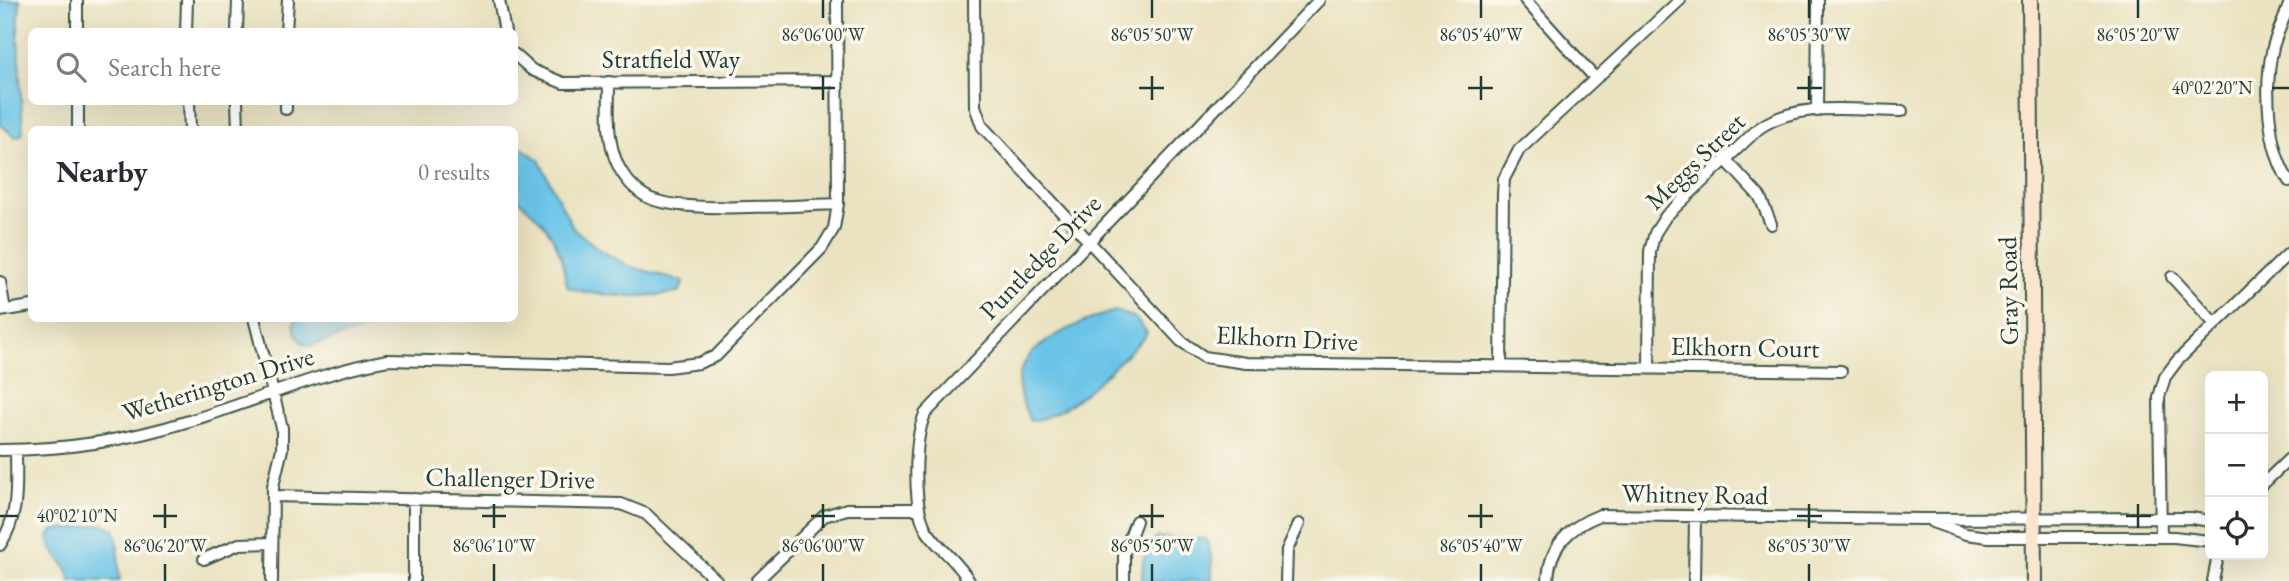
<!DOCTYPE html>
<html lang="en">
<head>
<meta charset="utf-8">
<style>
  body { margin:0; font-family:"EB Garamond",serif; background:#f2f2f3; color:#2b2b33 }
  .controls { position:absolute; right:21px; bottom:21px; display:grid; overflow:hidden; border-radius:10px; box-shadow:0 7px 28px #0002 }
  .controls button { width:63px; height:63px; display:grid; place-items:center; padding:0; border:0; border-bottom:2px solid #e1e1e2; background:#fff; color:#2b2b33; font:35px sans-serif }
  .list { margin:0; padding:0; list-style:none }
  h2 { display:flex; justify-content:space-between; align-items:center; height:91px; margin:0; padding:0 28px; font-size:30px }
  h2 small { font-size:23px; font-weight:400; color:#7c7c81 }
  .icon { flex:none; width:38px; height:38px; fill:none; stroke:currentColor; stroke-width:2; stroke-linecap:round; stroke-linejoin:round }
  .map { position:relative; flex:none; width:2289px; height:581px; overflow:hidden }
  .search { position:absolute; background:#fff; box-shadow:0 7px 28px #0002; left:28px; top:28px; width:490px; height:77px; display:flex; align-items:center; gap:18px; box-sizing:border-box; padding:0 24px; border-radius:10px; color:#7c7c81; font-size:26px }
  .panel { position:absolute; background:#fff; box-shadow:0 7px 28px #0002; left:28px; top:126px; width:490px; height:196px; border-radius:10px }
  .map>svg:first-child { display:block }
  .water { fill:#6ac4e8; stroke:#44808e; stroke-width:2 }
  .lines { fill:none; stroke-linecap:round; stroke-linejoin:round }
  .street-casing { stroke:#3d5649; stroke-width:14 }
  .secondary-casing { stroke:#3d5649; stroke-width:18 }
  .street { stroke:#fff; stroke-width:10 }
  .secondary { stroke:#fce5cf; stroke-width:14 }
  .ticks { fill:none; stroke:#1f3d34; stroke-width:2.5 }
  .labels { text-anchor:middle; stroke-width:7; stroke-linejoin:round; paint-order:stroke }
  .street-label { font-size:26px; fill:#1f3d34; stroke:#fbf7ec }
  .ticks-label { font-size:18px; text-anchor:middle; fill:#1f3d34; stroke:#fbf7ec; stroke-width:7; stroke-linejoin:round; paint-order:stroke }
</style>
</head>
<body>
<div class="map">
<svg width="2289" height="581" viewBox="0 0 2289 581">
  <rect width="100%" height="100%" fill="#fbf7ec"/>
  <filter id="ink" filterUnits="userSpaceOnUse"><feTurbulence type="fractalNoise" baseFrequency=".0143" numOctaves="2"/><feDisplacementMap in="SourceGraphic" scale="14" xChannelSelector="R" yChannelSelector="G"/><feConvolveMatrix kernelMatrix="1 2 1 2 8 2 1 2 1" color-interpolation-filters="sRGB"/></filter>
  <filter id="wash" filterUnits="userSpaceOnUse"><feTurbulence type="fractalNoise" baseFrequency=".00686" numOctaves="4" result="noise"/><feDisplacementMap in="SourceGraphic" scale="28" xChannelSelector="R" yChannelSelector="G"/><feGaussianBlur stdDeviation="1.57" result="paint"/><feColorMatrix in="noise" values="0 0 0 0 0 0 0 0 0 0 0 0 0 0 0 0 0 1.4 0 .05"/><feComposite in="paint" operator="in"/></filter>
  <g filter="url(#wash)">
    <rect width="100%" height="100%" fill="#eae2c0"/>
    <path class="water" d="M0,0h20l-2,33 5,101 -8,3 -15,-13z
      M515,143l24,17 34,68 28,23 28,15 55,16 -4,9c-23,8 -90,6 -112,-4 -4,-11 -4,-22 -8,-33 -9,-26 -25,-40 -45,-57z
      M1115,311l19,6 13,15 -4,7c-31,28 -72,77 -113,82 -6,-14 -15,-34 -10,-48 10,-33 66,-53 95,-62z
      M296,318h82v1l-2,7 -66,20c-12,-4 -19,-16 -14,-28z
      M102,524l12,5c7,17 3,34 6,52h-50c-1,-19 -20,-26 -22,-43l6,-8z
      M1158,537l48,2 6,19v23h-70c0,-19 1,-31 16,-44z"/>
  </g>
  <g filter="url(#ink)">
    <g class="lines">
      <defs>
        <path id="street" d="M77,0v32
          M499,0l6,32
          M974,0l1,106 7,20 199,215 23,16 42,6 595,8
          M1525,0l70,78
          M2289,5c-5,14 -12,28 -16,42 -9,38 -6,101 16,134
          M186,32l1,-32
          M237,32l1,-32
          M286,32l2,-32
          M514,54l18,16 31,13 274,-2
          M609,82c0,27 -3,56 8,81 6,14 18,28 32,35 35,16 146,7 189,6
          M78,102v28
          M189,102l1,28
          M237,102l1,28
          M286,109v-7
          M1817,111l1,-111
          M1725,159l35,38 11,27
          M2172,277l43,47
          M0,282l5,28
          M0,311l32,-5
          M254,318l28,110v21l-9,37 -1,95
          M1501,366l2,-172 1,-15 15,-29 161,-150
          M1649,368l1,-117 5,-18 11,-17 92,-87c39,-29 98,-18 144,-18
          M0,450c63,0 129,-10 189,-29 67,-20 131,-49 199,-61l280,7 31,-4 17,-7 106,-108 12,-20 4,-24 -1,-204
          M2263,484l26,-25
          M273,496l348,8 25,10 71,67
          M414,499v82
          M1932,522l34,12 23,3h185l36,4
          M2161,537l-2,-140 6,-20 12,-16 112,-108
          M0,545c20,-30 16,-61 16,-95
          M204,559l35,-15 33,-1
          M757,581l67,-65 23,-7h71
          M969,581c-10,-19 -30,-32 -42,-50 -15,-24 -13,-91 -2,-117l394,-414
          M1124,581v-28l12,-32
          M1286,581l1,-31 12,-26
          M1548,581c1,-35 21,-54 52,-66l323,4 268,-1 19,3
          M1694,581l1,-63
          M2213,581l5,-26"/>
        <path id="secondary" d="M2030,0l4,581"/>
      </defs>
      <use href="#street" class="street-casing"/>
      <use href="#secondary" class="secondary-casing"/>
      <use href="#street" class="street"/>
      <use href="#secondary" class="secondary"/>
    </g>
  </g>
  <path class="ticks" d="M823,0v18M1152,0v18M1481,0v18M1809,0v18M2138,0v18M823,76v24M1152,76v24M1481,76v24M1809,76v24M811,88h24M1139,88h25M1468,88h25M1797,88h25M2272,88h17M165,504v24M494,504v24M823,504v24M1152,504v24M1481,504v24M1809,504v24M2138,504v24M0,516h18M153,516h24M482,516h24M811,516h24M1139,516h25M1468,516h25M1797,516h25M2126,516h25M165,564v17M494,564v17M823,564v17M1152,564v17M1481,564v17M1809,564v17"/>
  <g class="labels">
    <g class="street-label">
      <text x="671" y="68">Stratfield Way</text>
      <text transform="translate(1695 161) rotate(-44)" y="9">Meggs Street</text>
      <text transform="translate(1040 257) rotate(-46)" y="9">Puntledge Drive</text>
      <text transform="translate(2008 291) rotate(-91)" y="9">Gray Road</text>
      <text transform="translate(1287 338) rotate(3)" y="9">Elkhorn Drive</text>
      <text transform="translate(1745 347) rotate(1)" y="9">Elkhorn Court</text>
      <text transform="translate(218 384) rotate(-17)" y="9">Wetherington Drive</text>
      <text transform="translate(510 478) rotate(1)" y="9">Challenger Drive</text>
      <text transform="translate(1695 494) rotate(1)" y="9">Whitney Road</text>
    </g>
  </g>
  <g class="ticks-label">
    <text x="823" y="41">86°06'00"W</text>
    <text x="1152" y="41">86°05'50"W</text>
    <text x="1481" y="41">86°05'40"W</text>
    <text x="1809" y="41">86°05'30"W</text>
    <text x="2138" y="41">86°05'20"W</text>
    <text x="2212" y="94">40°02'20"N</text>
    <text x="77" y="522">40°02'10"N</text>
    <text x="165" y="552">86°06'20"W</text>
    <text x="494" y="552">86°06'10"W</text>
    <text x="823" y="552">86°06'00"W</text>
    <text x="1152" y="552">86°05'50"W</text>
    <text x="1481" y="552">86°05'40"W</text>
    <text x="1809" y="552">86°05'30"W</text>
  </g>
</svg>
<div class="controls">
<button>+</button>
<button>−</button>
<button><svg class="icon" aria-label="locate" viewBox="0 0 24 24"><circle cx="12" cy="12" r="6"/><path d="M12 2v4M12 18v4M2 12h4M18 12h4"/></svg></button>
</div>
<div class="search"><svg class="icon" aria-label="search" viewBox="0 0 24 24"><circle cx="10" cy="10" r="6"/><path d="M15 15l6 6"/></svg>Search here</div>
<section class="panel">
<h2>Nearby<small>0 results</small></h2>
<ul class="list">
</ul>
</section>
</div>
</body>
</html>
